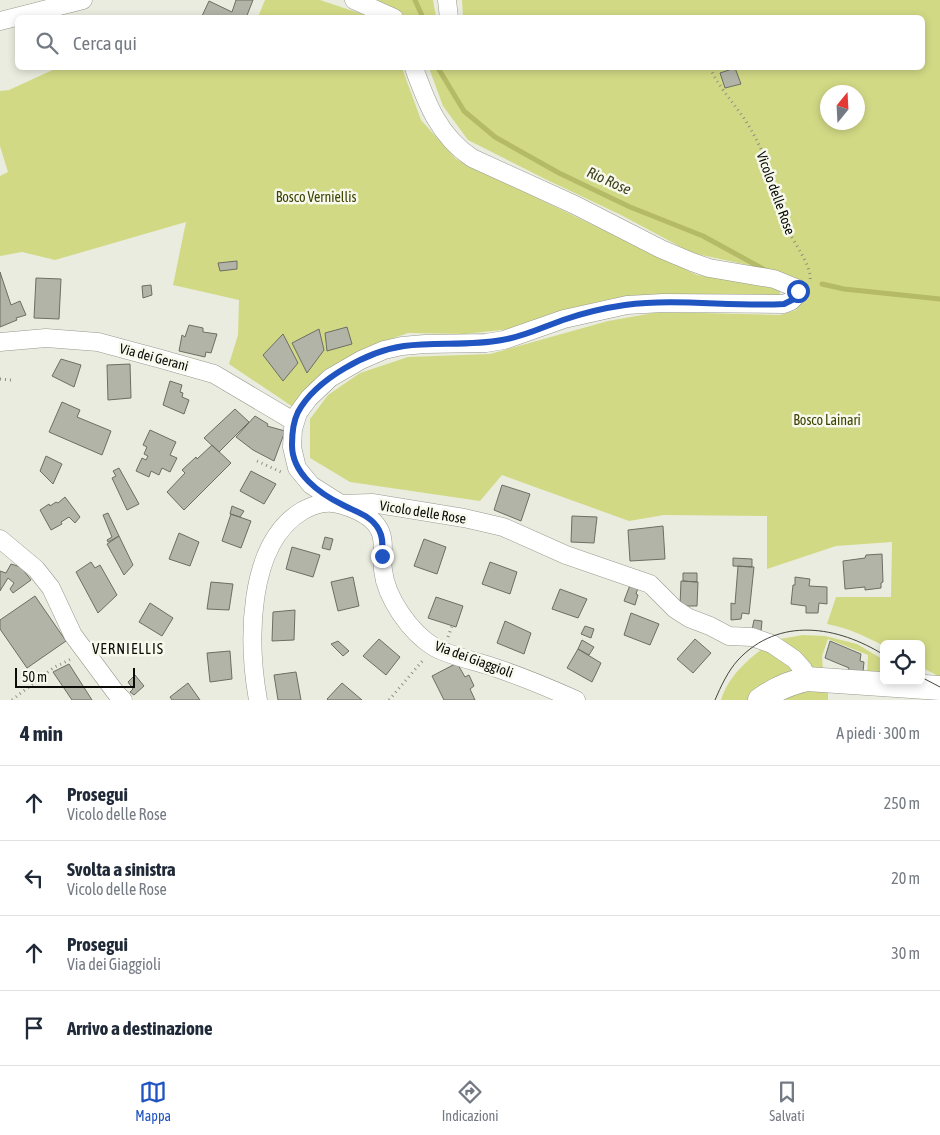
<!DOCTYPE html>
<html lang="it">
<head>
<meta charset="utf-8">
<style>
  body { margin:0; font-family:"Asap Condensed",sans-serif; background:#f2f2f3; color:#1f2937 }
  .controls { position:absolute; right:15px; bottom:15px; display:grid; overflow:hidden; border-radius:8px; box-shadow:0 2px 8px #0003 }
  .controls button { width:45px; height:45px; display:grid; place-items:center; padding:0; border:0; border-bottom:1px solid #e0e1e3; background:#fff; color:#1f2937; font:25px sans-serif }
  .compass { position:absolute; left:820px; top:85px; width:45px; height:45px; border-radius:50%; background:#fff; box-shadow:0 2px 8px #0003; rotate:18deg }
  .scale { position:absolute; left:15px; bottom:12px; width:120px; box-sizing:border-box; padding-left:5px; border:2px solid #0b0c08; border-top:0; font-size:14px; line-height:18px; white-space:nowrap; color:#0b0c08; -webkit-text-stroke:4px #f7f9ed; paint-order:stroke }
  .stop { position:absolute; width:15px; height:15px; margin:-11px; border:4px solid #2054c1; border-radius:50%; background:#fff }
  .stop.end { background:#2054c1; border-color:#fff; box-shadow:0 1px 5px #0008 }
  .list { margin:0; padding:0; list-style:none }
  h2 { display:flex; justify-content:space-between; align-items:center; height:65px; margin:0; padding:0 20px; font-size:21px }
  h2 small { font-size:16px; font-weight:400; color:#747a83 }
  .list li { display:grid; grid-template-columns:32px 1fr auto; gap:15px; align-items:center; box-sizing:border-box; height:75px; padding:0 20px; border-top:1px solid #e0e1e3 }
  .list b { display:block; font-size:19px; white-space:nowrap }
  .list p { margin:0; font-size:16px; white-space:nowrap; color:#747a83 }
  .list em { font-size:16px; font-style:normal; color:#747a83 }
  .icon { flex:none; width:28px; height:28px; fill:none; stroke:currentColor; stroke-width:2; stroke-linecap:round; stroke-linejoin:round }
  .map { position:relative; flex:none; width:940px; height:700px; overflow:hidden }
  .search { position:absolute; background:#fff; box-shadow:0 2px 8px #0003; left:15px; right:15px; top:15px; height:55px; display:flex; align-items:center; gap:12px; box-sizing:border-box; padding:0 18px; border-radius:8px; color:#747a83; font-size:19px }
  .sheet { height:365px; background:#fff }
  nav { display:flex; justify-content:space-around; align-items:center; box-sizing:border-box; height:70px; border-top:1px solid #e0e1e3; background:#fff; font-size:14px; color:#747a83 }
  nav a { display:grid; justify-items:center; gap:2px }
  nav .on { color:#2054c1 }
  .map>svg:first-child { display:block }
  .green { fill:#d2d985; fill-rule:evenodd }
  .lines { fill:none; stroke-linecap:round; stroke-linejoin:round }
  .stream { stroke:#b4ba65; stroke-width:5 }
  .building { fill:#b2b4a8; stroke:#6d6e64 }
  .street-casing { stroke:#97998e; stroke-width:19 }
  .secondary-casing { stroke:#97998e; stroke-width:25 }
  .path { stroke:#8e9087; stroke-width:3; stroke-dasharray:1 4; stroke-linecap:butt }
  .street { stroke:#fff; stroke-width:18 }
  .secondary { stroke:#fff; stroke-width:24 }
  .tram { stroke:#43453e; stroke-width:1 }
  .route { stroke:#2054c1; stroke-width:6 }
  .labels { text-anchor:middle; stroke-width:5; stroke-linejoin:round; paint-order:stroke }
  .street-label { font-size:14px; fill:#0b0c08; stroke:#f7f9ed }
  .park-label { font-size:14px; fill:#404300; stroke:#f7f9ed }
  .water-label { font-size:15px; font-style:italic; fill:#3f411d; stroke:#f7f9ed }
  .neighbourhood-label { font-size:15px; letter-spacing:1px; fill:#0b0c08; stroke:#f7f9ed }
</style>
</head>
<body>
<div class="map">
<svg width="940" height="700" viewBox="0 0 940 700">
  <rect width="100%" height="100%" fill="#eaecdf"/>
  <path class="green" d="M265,0h55l51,17h-113z
    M371,0h62l3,17h-31z
    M462,0h478v677l-19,-10v-23h-37v2c-19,-10 -36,-18 -57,-22l9,-27h55l1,-55 -56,4 -69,23v-53l-103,-1 -35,6 -127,-46 -22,26 -130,-19 -40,-24v-39l18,-24 32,-22 48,-16 82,-3 118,-33 51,-9 121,3 16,-5 8,-15 -6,-16 -18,-7 -88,-19 -71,-38 -76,-36 -77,-39 -25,-34 -14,-38h493v-50h-459zM828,92h30v30h-30z
    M57,68h345l19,52 35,39 241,116 84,14 -2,7 -23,2 -64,-4 -77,4 -48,11 -57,20 -45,5 -57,-1 -43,15 -38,21 -34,38 -64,-43 9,-29 1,-35 -66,-15 13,-63 -131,38 -33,-8 -22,4v-80l8,-4 -8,-26v-55l9,-1z
    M803,635l22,1 32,8 27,16v18l-17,-2 1,-21 -40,-16 -6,17 1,15h-14l-29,-32z
    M766,646l34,29 -47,25h-32c7,-23 26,-40 45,-54z
    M828,688v12h-57l18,-9z"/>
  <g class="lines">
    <path class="stream" d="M415,0l8,18
      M438,68l26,43 31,26 64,36 71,34 73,29 64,35
      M822,284l22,5 96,10"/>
  </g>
  <path class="building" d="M236,0h17l-7,18h-54l10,-2 7,-15 23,11z
    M735,68l6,16 -16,4 -5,-15z
    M237,261v8l-17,2 -2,-8z
    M0,272l11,33 9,-4 6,14 -10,3 1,2 -17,7z
    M36,278l25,1 -2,40 -25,-1z
    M151,285l1,10 -9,3 -1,-12z
    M189,325l14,3v4l14,2 -6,19 -5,-1 -1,5 -26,-6 3,-16 3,2z
    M347,327l5,17 -25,7 -2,-18z
    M319,329l5,21 -17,23 -15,-30z
    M283,334l15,29 -15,18 -20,-26z
    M61,359l20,6 -7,22 -22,-11z
    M130,364l1,34 -23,2 -1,-35z
    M170,381l12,4 -2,7 3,1 -1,4 7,3 -5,14 -21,-9z
    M62,402l18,8 -3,7 34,14 -9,24 -53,-23z
    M235,409l14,13 -30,30 -15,-14z
    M255,416l13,8 -1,2 18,5 -11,30 -21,-11 -17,-13z
    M150,430l26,12 -6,13 7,3 -7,14 -8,-4 -3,7 -8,-4 -2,6 -13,-6 6,-13 4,2 2,-4 -4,-2 3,-7 -4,-2z
    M212,445l19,18 -47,47 -17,-18 18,-19 -3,-3 14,-13 1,2z
    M46,456l16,8 -9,20 -13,-13z
    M119,468l20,36 -12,6 -15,-32 4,-2 -3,-5z
    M251,471l25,13 -12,20 -24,-13z
    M502,485l28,9 -9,27 -27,-11z
    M65,497l15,20 -5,6 -6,-6 -8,5 1,2 -11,6 -11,-20 9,-6 1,2 6,-4 2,1z
    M232,506l12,5 -4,6 -10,-3z
    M108,513l11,23 -11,6 -1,-2 5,-3 -9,-22z
    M231,514l20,7 -10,27 -19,-7z
    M572,516l25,1 -3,26 -23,-1z
    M663,526l2,33 -35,2 -2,-31z
    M179,533l20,9 -9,24 -21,-7z
    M119,536l14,29 -9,10 -17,-31z
    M325,537l8,2 -3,11 -8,-2z
    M424,539l22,8 -9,27 -23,-8z
    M292,547l28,8 -7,22 -27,-8z
    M882,554l1,28 -2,1v5l-16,2v-3l-20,2 -2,-28 22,-3 1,-3z
    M733,558l19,1v8l-19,-1z
    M91,562l4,6 5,-3 17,30 -19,18 -22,-41z
    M490,562l27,10 -7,22 -28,-10z
    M11,564l10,3 10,13 -18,13 -3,-4 4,-6 -6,-5 -8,13v-20l6,2z
    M738,566l16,1 -5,47 -7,-1 -1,6 -10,1v-17l4,1z
    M683,573h14v9l-14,-1z
    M353,577l6,29 -21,5 -7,-29z
    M795,577l15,2 -1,7 18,1v17l-8,-1 -1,10h-12v-7l-15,-2 2,-19h2z
    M681,581l17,1 -1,24h-17z
    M211,582l22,2 -4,26 -22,-1z
    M630,585l8,3 -2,6 2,1 -3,10 -11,-4z
    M560,589l27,10 -9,19 -26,-9z
    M35,596l31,45 -39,27 -27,-39v-9z
    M436,597l27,9 -7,21 -28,-9z
    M150,603l23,15 -11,18 -23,-14z
    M295,610l-1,30 -22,1 1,-29z
    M631,613l28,11 -9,21 -26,-10z
    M754,620l8,1 -1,10 -9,-1z
    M505,621l26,12 -7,21 -27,-11z
    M585,626l9,3 -3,9 -10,-4z
    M379,639l21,18 -14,18 -23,-19z
    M695,639l16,14 -18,20 -16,-14z
    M582,640l12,7 -5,8 -11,-6z
    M338,641l11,10 -6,5 -12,-12z
    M830,641l31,13 -1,7 4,1 -1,10 -15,-2 1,-2 -24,-10z
    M578,649l23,14 -9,19 -25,-14z
    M230,651l2,28 -22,3 -3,-29z
    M457,663l8,14 4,-2 5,11 -4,3 5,11h-31l-12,-24z
    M69,664l23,36h-20l-19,-28z
    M296,672l5,28h-23l-4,-25z
    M135,675l9,11 -10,9 -4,-3 3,-3 -5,-7z
    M188,683l12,17h-28l-2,-3z
    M342,683l20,17h-34l-1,-1z"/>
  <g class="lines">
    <defs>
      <path id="street" d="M354,0l40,18
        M447,0l2,18
        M0,21l83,-21
        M414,68c13,36 25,68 58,90l103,47 86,44 31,13 17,6 65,11 22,9 1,7 -6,6 -7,3 -121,-1 -36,2 -63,14 -60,21 -18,3 -61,1 -23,2 -18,4 -23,10 -31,18 -21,20 -11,15 -5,16 -1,18 5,21 14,17 30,19 31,-1 92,15 39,9 63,28 84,29 25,25 14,9 21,8 19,10 23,1 20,7 22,15 9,10 4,10
        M0,342l46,-4 52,4 63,17 53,15 81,48
        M0,539l36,30 15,19 22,47 43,58 7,7
        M258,700c-10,-56 -12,-155 44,-189 13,-7 25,-11 40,-6 13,4 30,11 37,24 7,12 2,28 4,41 3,28 27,62 51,77 11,7 40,14 53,18 31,10 60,22 89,35"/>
      <path id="secondary" d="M760,700c15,-11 29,-17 47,-21l133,9"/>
    </defs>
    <use href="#street" class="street-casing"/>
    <use href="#secondary" class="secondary-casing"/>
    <path class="path" d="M710,68c10,22 28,39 40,60 11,19 20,40 26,61 2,9 3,20 6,30 6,16 31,46 28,62
      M0,379l11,1
      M257,461l24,11
      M448,637l4,-11
      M12,700l41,-32 18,-9
      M389,700l35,-41"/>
    <use href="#street" class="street"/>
    <use href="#secondary" class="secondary"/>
    <path class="tram" d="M921,677l19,10
      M715,700c6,-14 13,-29 23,-40 41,-44 100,-34 146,-5"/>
  </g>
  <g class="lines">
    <path class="route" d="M382,556c0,-9 2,-17 -3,-26 -7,-14 -23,-18 -36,-25 -23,-11 -51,-31 -51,-60 0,-11 1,-23 6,-33 18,-33 70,-61 106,-66 33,-4 66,0 98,-6 21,-3 41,-13 61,-20 20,-7 41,-12 62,-15 52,-7 106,2 159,-1l10,-5 4,-8"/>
  </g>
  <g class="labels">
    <g class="street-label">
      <text transform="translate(776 193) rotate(70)" y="5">Vicolo delle Rose</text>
      <text transform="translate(154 357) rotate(15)" y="5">Via dei Gerani</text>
      <text transform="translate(423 512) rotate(9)" y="5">Vicolo delle Rose</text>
      <text transform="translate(474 659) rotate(20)" y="5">Via dei Giaggioli</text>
    </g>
    <g class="park-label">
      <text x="316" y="202">Bosco Verniellis</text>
      <text x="827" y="425">Bosco Lainari</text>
    </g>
    <g class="water-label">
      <text transform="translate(609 181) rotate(24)" y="5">Rio Rose</text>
    </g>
    <g class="neighbourhood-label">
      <text x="128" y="654">VERNIELLIS</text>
    </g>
  </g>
</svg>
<div class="controls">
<button><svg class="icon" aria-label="locate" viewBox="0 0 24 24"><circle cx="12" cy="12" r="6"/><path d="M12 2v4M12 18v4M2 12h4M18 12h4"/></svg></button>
</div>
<svg class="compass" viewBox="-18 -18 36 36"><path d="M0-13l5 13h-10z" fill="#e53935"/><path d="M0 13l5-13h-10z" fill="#747a83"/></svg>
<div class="scale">50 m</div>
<div class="stop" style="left:798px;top:291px"></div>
<div class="stop end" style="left:382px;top:556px"></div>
<div class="search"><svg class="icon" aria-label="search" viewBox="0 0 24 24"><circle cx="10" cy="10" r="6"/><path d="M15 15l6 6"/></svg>Cerca qui</div>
</div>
<section class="sheet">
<h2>4 min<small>A piedi · 300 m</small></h2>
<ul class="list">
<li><svg class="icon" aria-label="ahead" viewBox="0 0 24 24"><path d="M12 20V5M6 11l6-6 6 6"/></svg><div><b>Prosegui</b><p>Vicolo delle Rose</p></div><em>250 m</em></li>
<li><svg class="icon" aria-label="left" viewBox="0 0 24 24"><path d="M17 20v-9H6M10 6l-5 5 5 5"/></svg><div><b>Svolta a sinistra</b><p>Vicolo delle Rose</p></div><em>20 m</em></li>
<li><svg class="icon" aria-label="ahead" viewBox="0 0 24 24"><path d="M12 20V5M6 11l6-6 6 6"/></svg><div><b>Prosegui</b><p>Via dei Giaggioli</p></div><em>30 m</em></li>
<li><svg class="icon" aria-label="arrive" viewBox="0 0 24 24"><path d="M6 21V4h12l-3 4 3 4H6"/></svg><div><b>Arrivo a destinazione</b></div></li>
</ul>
</section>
<nav>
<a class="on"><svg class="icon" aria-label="map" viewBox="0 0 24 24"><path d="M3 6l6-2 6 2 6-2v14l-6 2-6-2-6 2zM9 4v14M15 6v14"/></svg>Mappa</a>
<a><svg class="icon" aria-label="directions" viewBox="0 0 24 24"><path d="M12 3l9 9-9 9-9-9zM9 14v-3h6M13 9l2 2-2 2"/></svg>Indicazioni</a>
<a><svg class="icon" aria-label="saved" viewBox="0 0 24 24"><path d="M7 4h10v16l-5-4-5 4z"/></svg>Salvati</a>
</nav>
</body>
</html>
